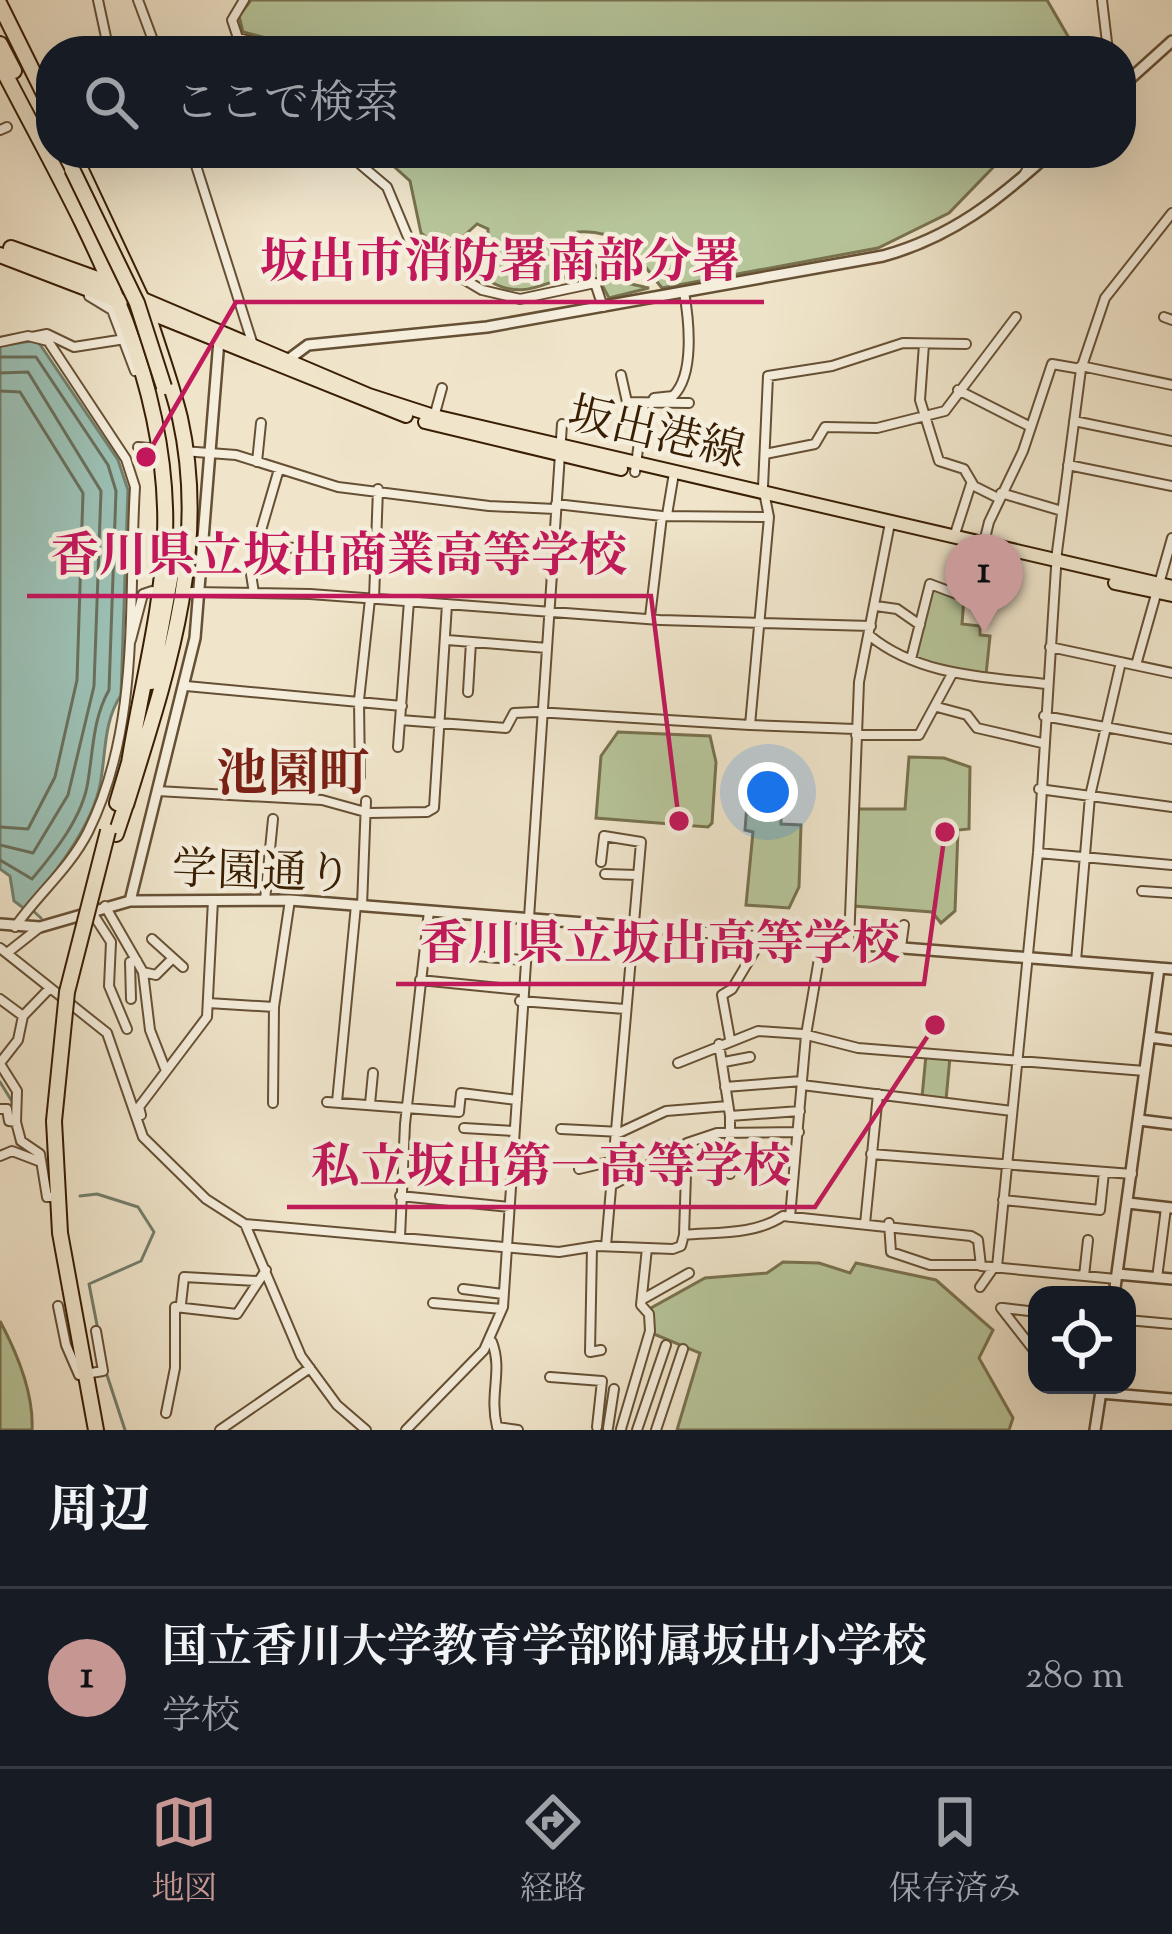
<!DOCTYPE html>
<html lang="ja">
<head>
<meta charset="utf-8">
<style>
  body { margin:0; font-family:"Sorts Mill Goudy","Noto Serif JP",serif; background:#20242c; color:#f1f3f6 }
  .controls { position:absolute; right:36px; bottom:36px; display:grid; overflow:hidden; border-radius:24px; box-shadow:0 12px 48px #0002 }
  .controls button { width:108px; height:108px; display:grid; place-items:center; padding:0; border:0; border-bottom:3px solid #363941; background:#171b24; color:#f1f3f6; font:60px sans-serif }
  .you { position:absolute; left:768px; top:792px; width:42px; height:42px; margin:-30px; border:9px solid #fff; border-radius:50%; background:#1a73e8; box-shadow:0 0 0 18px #1a73e833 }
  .badge { display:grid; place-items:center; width:78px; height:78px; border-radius:50%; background:#c59692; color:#111; font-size:39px; font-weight:700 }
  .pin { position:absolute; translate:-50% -99px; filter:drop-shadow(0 3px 6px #0008) }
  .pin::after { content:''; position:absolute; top:63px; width:42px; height:36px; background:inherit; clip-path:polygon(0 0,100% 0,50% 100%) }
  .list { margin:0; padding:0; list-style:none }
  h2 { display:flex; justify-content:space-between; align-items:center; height:156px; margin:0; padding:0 48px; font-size:51px }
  h2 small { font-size:39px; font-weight:400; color:#9ea1a6 }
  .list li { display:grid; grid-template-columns:78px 1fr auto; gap:36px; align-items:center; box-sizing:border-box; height:180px; padding:0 48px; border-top:3px solid #363941 }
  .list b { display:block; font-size:45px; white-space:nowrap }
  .list p { margin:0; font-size:39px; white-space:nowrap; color:#9ea1a6 }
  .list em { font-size:39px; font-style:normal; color:#9ea1a6 }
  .icon { flex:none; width:66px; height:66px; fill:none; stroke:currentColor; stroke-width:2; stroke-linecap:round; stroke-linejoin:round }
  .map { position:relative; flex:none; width:1172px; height:1430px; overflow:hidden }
  .search { position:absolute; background:#171b24; box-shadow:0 12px 48px #0002; left:36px; right:36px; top:36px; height:132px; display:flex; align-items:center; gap:30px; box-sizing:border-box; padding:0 42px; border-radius:48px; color:#9ea1a6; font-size:45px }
  .sheet { height:336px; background:#171b24 }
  nav { display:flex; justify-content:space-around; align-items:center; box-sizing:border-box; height:168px; border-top:3px solid #363941; background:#171b24; font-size:33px; color:#9ea1a6 }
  nav a { display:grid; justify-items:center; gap:6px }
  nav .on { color:#c59692 }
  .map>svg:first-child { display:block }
  .green { fill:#b7c59a; stroke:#78724e; stroke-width:3 }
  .water { fill:#9bbfb3; stroke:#737f6c; stroke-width:3 }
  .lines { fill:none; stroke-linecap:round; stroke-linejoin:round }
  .shore { stroke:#6a6e5a; stroke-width:3 }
  .stream { stroke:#737f6c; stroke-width:3 }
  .minor-casing { stroke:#665034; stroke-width:12 }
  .tertiary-casing { stroke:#665034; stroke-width:14 }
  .primary-casing { stroke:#381e02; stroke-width:16 }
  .trunk-casing { stroke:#381e02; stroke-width:18 }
  .minor { stroke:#f5eedd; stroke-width:8 }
  .tertiary { stroke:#f5eedd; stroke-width:9 }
  .primary { stroke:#f0e5cb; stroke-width:12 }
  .trunk { stroke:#f0e5cb; stroke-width:14 }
  .trunk-bridge-casing { stroke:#381e02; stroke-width:18; stroke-linecap:butt }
  .trunk-bridge { stroke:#f0e5cb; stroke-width:14 }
  .labels { text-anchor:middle; stroke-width:9; stroke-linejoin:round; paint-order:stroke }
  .street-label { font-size:45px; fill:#381e02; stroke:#f5eedd }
  .quarter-label { font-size:51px; font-weight:bold; fill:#7a1f14; stroke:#f5eedd }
  .leader { fill:none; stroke:#c2185b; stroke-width:4.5 }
  .callout-dot { fill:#c2185b; stroke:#f5eedd; stroke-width:4.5 }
  .callout-label { font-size:48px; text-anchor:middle; font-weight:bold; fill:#c2185b; stroke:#f5eedd; stroke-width:9; stroke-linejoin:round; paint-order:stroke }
</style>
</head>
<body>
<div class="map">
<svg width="1172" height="1430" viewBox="0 0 1172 1430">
  <rect width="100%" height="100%" fill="#f0e5cb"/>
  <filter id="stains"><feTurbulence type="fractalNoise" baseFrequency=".00167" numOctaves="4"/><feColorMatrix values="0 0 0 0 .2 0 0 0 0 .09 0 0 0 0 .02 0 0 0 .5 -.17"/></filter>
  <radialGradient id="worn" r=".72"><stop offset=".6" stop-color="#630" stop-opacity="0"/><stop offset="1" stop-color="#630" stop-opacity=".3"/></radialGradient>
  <path class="green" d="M251,0h796l22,38v12l-773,1 -10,-8 -43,-11 -4,-16z
    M379,153h628l-58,60 -71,35 -216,40c-26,-32 -39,-59 -84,-56l-5,15 40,33 36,8 -40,10 -9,-17 -15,-8c-36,4 -60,31 -97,7v-51l-11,-5 -32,29 -24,-20 -11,-52z
    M931,588l33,10 -2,26 18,2v9l10,1 -4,39 -34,-3 -38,-14z
    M618,732l92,4 6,26 -4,61 -4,4 -112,-9 5,-62z
    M909,757l35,1 26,9 -1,62 -11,1 -3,81 -14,12 -9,-11 -78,-6 1,-97h50z
    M747,804l34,1v19l20,1 -2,62 -10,21 -43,-3 7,-73 -8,-2z
    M926,1055l24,2 -4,43 -24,-3z
    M783,1262l36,1 31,10 6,-10 80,17 57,50 -14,28 34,60 -4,12h-332l23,-77 -51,-21 2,-24 54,-30 62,-5z
    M0,1321c17,32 34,72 32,109h-32z"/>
  <path class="water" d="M37,340l81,120 10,30 -7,205c-18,27 -15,60 -21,90 -9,45 -50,93 -74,125l-12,-9 -4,-25 -10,-7v-523z"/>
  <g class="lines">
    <path class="shore" d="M0,357h36l72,108 8,26 -7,199c-16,28 -16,61 -21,91 -5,36 -34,72 -56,98l-32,-19
      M0,373l28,-1 73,119 -7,195 -26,109 -35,58 -33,-8
      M0,391l20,1 63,101 -6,187 -22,97 -27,52 -28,-2"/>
    <path class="stream" d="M31,909l10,9
      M0,1082l13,21
      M14,1124l3,20 16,9
      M80,1196l17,-2 41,13 16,25 -13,29 -52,23 9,46
      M105,1369l20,61"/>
    <defs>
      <path id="minor" d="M98,0l11,51
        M138,0l19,51
        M244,0l-12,20 6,18 54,13
        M1102,0l6,51
        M0,130l7,-3
        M192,153l61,192
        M357,153l4,12 26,22 26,62 69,41 38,9 75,-16 8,24
        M1023,177l13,-24
        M89,296l23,14 23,61
        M1164,317l8,3
        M32,337l15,-3 27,13 51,-8
        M0,342l28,-6 20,5 78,118 9,28c-7,115 6,238 -47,345 -19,37 -50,62 -73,95
        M924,344l-4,56 19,61 25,8 10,17 24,12
        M1081,366l91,19
        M621,375l6,27 62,1
        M958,390l73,37
        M651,404l3,-6 19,-2c22,-21 16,-76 11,-104
        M434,417l8,-29
        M1074,421l98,20
        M138,447l23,2
        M183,451l53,4 102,32 151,19 66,3
        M765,454l50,-10 10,-17 52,1 68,-17 71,-94
        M257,462l4,-39
        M1068,465l104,21
        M635,472l9,-68
        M1001,493l61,18
        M556,504l106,12 107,1
        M667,515l7,-42
        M954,537l17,-53
        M255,549l60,-2
        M192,592l118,2 350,26 211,6
        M254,593l-4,-25 29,-99
        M374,599l4,-110
        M876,606l21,3 23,16
        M650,617l12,-101
        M869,635c49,41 117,42 177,49
        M131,640l12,-46 9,-3
        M447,640l100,8
        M1050,647l122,26
        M911,659l19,-75 40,15 19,-77 34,-71 29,-87 29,5
        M1136,665l36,-127
        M186,686l216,20
        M468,692l3,-50
        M937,707l30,8 10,13 65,15
        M1044,716l128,23
        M400,720l106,8 8,-15 22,-1 214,13
        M855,729l-105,-4 19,-208 -6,-30 5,-111 64,-10 71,-23 63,1
        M856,735h63l33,-61
        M398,747l11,-146
        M360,777l-1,-77 11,-101
        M1039,789l133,18
        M157,791l165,9 47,13 58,-1 7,-4 13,-204
        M1038,853l134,12
        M601,862l3,-26 37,6 -35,404
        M605,874l32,1
        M1142,891l30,2
        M265,900l8,-81
        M105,906l38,66 7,58 16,41
        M362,906l4,-105
        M91,911l20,31 -2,44 18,43
        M152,939l31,28
        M849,943l10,-261 31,-159
        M901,947l3,-22
        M0,948l107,85 36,104 63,62 39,25 56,132 36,49 29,25
        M7,953l33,-26
        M475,956l49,4
        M1076,961l14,-165 31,-134
        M143,972l13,3 17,-17
        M420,980l101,10
        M0,999l23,17
        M131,999l-1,-37 7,-1
        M520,1001l105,8
        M208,1003l66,4
        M730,1039l-8,-44 10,-6 31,-52
        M719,1044l11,72v58
        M724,1062l26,-5
        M0,1063l18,-23 5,-24 26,-27
        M678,1063l80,-32 45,3 55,14 287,23
        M0,1064l17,27 -1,31 -7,-1 -2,-12h-7
        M802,1085l210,26
        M725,1087l77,-6
        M327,1102l132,10 2,-19 56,7
        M337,1102l19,-197
        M273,1103l1,-96 16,-107
        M370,1104l3,-31
        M141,1115l-2,-8 68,-90 6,-117
        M730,1116l70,-5
        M16,1122l5,19 19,13 7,43h10
        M464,1128l50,3
        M561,1129l60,3 45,-21 62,-5
        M871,1154l261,20
        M0,1156l12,-5 29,11
        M651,1162l22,-18 14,2
        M579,1169l34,-8
        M612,1185l22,-11
        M400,1196l110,11
        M1003,1200l97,10 4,-38
        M790,1217l16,-182 16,-94
        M889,1223l2,29 39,13h48
        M245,1224l314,28 38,-6 76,3 8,-3 3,-11c32,-3 71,0 99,-19l188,20 7,4 3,26 135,13
        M865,1224l13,-130
        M684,1235l3,-92 30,-10 82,-1
        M400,1237l5,-113 24,-213
        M592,1247l-2,105 11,-2
        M997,1267l41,-414 19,-301 24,-183 24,-71 67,-85
        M1084,1276l4,-36
        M1157,1278l9,-70
        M980,1287l14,-20
        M463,1289l40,5
        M643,1299l46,-26
        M433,1303l69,6
        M181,1304l3,-27 73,4
        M58,1306l8,39 13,30 24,-4 -7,-40
        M1001,1308l36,46
        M1003,1308l34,4
        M1127,1320l45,4
        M492,1342c11,29 -3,51 5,85l21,3
        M550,1377l52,4 -5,46
        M166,1413l9,-45v-61l62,7 29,-44
        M608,1428l6,-39
        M621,1429l29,-98 -1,-17 -8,-9 6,-57
        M220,1430l90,-62
        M406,1430l78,-80 19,-43 59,-883
        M637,1430l29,-85
        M656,1430l27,-81"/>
      <path id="tertiary" d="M1121,87l51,-46
        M285,362l23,-17 179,-18 396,-71c69,-19 115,-56 167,-103
        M130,901l65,-263 24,-298
        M0,924l40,3 90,-26 160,-1 882,69
        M1150,1037l22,3
        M1139,1120l33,4
        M1128,1203l44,5
        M1117,1274l55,5
        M1114,1295l45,-327
        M1100,1393l72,6
        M1095,1430l7,-45"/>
      <path id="primary" d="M141,298l228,97 65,21 738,171
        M147,312l259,104
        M425,422l196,47
        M1115,583l57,12"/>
      <path id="trunk" d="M0,5l51,103
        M0,44l14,27
        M0,64c76,148 171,299 165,472 -3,76 -24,152 -36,227
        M73,153l69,147
        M11,248l103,37
        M0,255l120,46
        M151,682l20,-108
        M117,803l14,-47
        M126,805c39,-126 84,-253 54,-387 -8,-33 -20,-65 -30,-97
        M116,834l12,-36
        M54,1121l6,112 36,197"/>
    </defs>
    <use href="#minor" class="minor-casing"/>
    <use href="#tertiary" class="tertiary-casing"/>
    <use href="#primary" class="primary-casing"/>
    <use href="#trunk" class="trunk-casing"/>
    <use href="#minor" class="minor"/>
    <use href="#tertiary" class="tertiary"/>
    <use href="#primary" class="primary"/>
    <use href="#trunk" class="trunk"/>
    <defs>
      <path id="trunk-bridge" d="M72,169l65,134 27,84
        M54,1121l13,-129 41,-161"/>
    </defs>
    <use href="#trunk-bridge" class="trunk-bridge-casing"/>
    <use href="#trunk-bridge" class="trunk-bridge"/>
  </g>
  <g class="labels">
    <g class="street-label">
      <text transform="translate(657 431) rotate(13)" y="16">坂出港線</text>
      <text transform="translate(262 870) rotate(2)" y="16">学園通り</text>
    </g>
    <g class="quarter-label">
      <text x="293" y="790">池園町</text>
    </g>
  </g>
  <path class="leader" d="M146 457L236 302H764M679 821L651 596H27M945 832L924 984H396M935 1025L815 1207H287"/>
  <g class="callout-dot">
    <circle cx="146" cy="457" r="12"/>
    <circle cx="679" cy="821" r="12"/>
    <circle cx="945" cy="832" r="12"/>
    <circle cx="935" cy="1025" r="12"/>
  </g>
  <g class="callout-label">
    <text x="500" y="277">坂出市消防署南部分署</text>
    <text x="339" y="571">香川県立坂出商業高等学校</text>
    <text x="660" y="959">香川県立坂出高等学校</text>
    <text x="551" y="1182">私立坂出第一高等学校</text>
  </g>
  <rect width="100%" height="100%" filter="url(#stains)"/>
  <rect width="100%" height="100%" fill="url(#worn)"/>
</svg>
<div class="controls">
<button><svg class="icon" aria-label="locate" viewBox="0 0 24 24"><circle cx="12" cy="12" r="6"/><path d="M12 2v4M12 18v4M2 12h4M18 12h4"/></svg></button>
</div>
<div class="you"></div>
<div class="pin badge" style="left:984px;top:633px">1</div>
<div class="search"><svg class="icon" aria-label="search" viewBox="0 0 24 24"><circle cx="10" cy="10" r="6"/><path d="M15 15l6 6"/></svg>ここで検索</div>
</div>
<section class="sheet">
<h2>周辺<small></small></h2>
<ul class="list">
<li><span class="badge">1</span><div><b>国立香川大学教育学部附属坂出小学校</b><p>学校</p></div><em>280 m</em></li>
</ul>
</section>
<nav>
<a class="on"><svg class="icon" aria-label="map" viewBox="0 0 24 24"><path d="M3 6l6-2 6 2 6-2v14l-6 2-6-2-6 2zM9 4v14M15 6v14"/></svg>地図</a>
<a><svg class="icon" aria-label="directions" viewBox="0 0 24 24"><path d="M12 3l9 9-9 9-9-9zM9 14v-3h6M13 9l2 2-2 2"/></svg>経路</a>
<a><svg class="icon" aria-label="saved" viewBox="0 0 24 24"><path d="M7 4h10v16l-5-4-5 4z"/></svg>保存済み</a>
</nav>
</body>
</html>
